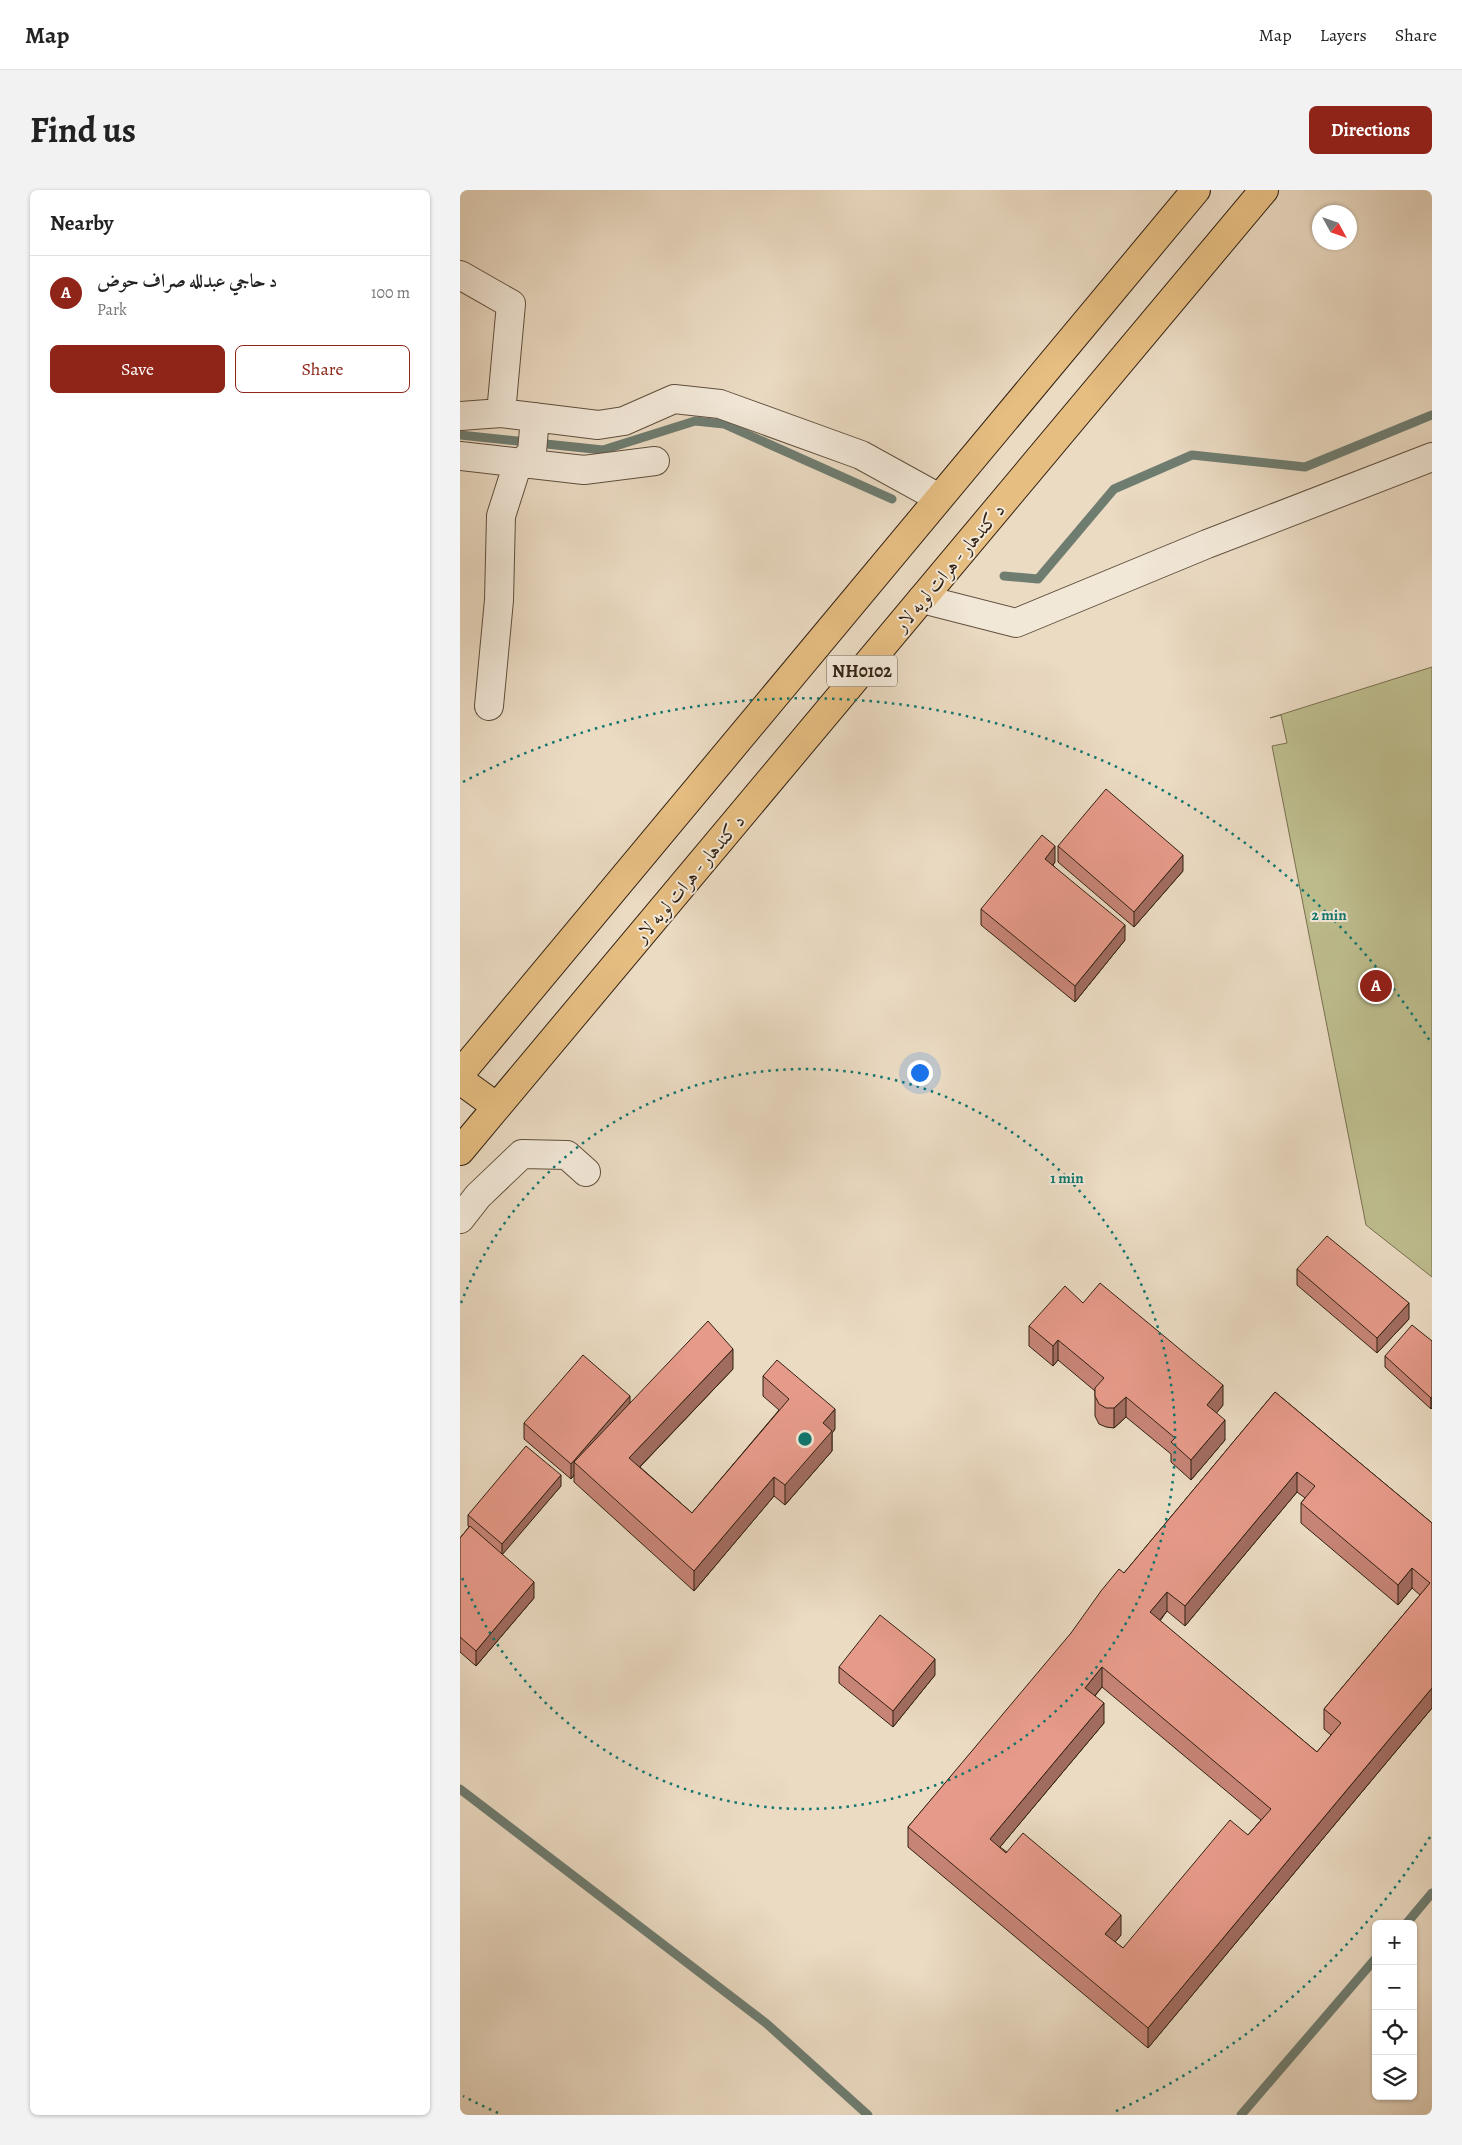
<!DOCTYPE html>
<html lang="en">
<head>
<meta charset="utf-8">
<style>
  body { margin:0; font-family:Alegreya,Amiri,serif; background:#f2f2f2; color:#222 }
  .controls { position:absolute; right:15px; bottom:15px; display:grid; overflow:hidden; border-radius:8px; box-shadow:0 1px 4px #0004 }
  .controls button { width:45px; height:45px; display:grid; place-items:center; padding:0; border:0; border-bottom:1px solid #e0e0e0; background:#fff; color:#222; font:25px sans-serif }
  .compass { position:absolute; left:852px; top:15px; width:45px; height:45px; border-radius:50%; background:#fff; box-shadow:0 1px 4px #0004; rotate:130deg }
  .you { position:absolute; left:459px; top:882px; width:18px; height:18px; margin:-12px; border:4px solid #fff; border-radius:50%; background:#1a73e8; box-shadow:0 0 0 8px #1a73e833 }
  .badge { display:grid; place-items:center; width:32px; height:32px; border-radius:50%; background:#8f2418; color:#fff; font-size:16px; font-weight:700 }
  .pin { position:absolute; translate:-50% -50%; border:2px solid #fff; box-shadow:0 1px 5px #0006 }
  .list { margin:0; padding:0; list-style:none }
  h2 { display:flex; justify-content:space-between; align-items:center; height:65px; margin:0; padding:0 20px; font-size:21px }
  h2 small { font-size:16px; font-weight:400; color:#767676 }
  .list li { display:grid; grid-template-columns:32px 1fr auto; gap:15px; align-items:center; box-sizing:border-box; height:75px; padding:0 20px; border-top:1px solid #e0e0e0 }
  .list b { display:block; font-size:19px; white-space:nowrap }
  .list p { margin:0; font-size:16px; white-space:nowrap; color:#767676 }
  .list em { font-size:16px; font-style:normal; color:#767676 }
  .actions { display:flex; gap:10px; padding:15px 20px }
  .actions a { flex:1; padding:11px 0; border:1px solid #8f2418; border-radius:8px; text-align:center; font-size:18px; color:#8f2418 }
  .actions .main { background:#8f2418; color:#fff }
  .icon { flex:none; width:28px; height:28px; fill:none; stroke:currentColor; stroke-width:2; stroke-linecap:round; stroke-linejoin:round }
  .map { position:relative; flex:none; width:972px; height:1925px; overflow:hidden; border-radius:8px }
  header { display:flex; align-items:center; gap:30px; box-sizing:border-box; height:70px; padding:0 25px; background:#fff; border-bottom:1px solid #e0e0e0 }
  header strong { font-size:24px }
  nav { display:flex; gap:28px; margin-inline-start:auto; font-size:18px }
  .intro { display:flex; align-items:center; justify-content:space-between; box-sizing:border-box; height:120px; padding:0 30px }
  h1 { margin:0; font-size:35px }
  .button { padding:12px 22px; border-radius:8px; background:#8f2418; color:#fff; font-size:18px; font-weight:700 }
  main { display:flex; gap:30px; padding:0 30px }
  aside { flex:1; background:#fff; border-radius:8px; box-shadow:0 1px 4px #0004 }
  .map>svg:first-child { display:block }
  .green { fill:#bebe8f; stroke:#787050 }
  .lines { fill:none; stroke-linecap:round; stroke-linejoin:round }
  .stream { stroke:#6f7d71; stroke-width:9 }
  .minor-casing { stroke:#60503e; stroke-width:30 }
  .highway-casing { stroke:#322112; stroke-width:30 }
  .minor { stroke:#f2e8d8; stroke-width:28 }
  .highway { stroke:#e6be82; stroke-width:28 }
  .wall { fill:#c68476; stroke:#322112; fill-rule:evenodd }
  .shaded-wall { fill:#a16c60; stroke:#322112 }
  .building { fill:#e69a89; stroke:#322112; fill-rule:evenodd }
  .ring { fill:none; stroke:#0f766e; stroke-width:2.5; stroke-dasharray:2.5 5 }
  .labels { text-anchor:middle; stroke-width:4; stroke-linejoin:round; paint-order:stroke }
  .shield { fill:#f2e8d8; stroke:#6c5d4d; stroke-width:1 }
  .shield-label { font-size:18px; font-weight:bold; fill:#322112 }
  .street-label { font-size:19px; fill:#322112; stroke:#f2e8d8 }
  .centre { fill:#0f766e; stroke:#f2e8d8; stroke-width:2.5 }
  .ring-label { font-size:15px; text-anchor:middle; font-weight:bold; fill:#0f766e; stroke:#f2e8d8; stroke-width:4; stroke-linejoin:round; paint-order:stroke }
</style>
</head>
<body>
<header>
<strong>Map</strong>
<nav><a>Map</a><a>Layers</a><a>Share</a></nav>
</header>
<div class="intro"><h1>Find us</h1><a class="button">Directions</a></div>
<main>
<aside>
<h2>Nearby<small></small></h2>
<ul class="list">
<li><span class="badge">A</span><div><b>د حاجي عبدلله صراف حوض</b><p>Park</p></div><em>100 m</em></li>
</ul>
<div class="actions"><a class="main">Save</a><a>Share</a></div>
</aside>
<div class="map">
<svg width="972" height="1925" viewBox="0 0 972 1925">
  <rect width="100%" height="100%" fill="#ebdbc3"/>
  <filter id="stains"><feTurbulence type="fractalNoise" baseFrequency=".004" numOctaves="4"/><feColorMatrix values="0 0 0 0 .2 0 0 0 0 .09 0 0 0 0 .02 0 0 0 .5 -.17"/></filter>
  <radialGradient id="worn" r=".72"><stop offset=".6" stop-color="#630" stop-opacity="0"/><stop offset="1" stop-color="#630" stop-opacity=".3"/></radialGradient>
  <path class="green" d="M972,477v610l-66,-52 -94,-479 15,-3 -6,-28 -11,3z"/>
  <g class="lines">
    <path class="stream" d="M0,245l143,15 92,-29 29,3 168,75
      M544,386l34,3 76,-90 78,-34 113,12 127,-52
      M0,1599l307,235 101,91
      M946,1734l26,-31
      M781,1925l135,-157"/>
    <defs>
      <path id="minor" d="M0,85l51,29 -10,109
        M0,226l41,-3 97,12 26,-4 50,-22 46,5 141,51 78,43
        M0,266l124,14 71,-9
        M462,409l94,24 191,-79 225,-87
        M29,516l10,-106 2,-84 15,-47 16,-17 3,-35
        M0,1029l18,-23 44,-42 45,1 19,17"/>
      <path id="highway" d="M0,884l736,-884
        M0,890l37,27
        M0,961l804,-961"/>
    </defs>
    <use href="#minor" class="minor-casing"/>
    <use href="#highway" class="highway-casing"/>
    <use href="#minor" class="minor"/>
    <use href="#highway" class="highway"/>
  </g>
  <path class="wall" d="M598,656l125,25 -49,56 -76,-65z
    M595,672l-2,3 72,75 -50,62 -94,-77v-16z
    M837,1079l112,50 -32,34 -80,-68z
    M623,1113l140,102 -7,8 9,27 -34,40 -20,-18v-8l-45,-37 -12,11 -8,-1 -7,-3 -4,-8v-25l-37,-31 -5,6 -24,-20v-20z
    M972,1151l-1,68 -46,-42v-11z
    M273,1179l-93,98 52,46 87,-103 -16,-14v-20l72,53 -3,4v18l-47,54 -11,-9 -80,95 -120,-109v-7l-3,4 -47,-40v-16l106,-20z
    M815,1202l157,131v185l-284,340 -240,-201v-20l216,-254zM837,1302l8,6 -4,5v20l97,82 14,-17 8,7 -96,114v20l7,6 -14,17 -157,-131 7,-10 18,15zM642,1497l159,133 -13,15 -125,113 -8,-6 6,-7 -121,-88 104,-124 -9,-27z
    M101,1296l-59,68 32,44 -58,68 -16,-14v-114l9,-11 -1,-1v-11z
    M379,1477l96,8 -42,52 -54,-44z"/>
  <path class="shaded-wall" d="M595,656v16l-10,12v-15z
    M723,665v16l-49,56v-15z
    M665,735v15l-50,62v-16z
    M949,1113v16l-32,34v-15z
    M598,1150v20l-5,6v-20z
    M273,1159v20l-104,109v-20z
    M763,1195v20l-16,20v-20z
    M170,1206v16l-56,50v13l-3,4v-15z
    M666,1207v20l-12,11v-20z
    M972,1207v11l-1,1v-11z
    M375,1219v20l-3,4v18l-47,54v-20l38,-62z
    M765,1230v20l-34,40v-20z
    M837,1282v20l-112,134v-20z
    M101,1285v11l-59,69v-11z
    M314,1287v19l-80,95v-20z
    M952,1378v20l-14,17v-20z
    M74,1392v16l-58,68v-15z
    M707,1402v19l-17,21v-20z
    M475,1469v16l-42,52v-16z
    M642,1477v20l-17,20v-19z
    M972,1498v20l-284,340v-20z
    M644,1513v20l-114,136v-20z
    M661,1725v20l-16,19v-20z"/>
  <path class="building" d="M646,599l77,66 -49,57 -76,-66z
    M582,645l13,11 -10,13 80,66 -50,61 -94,-77z
    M867,1046l82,67 -32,35 -80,-69z
    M640,1093l123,102 -16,20 18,15 -34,40 -20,-18 4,-4 -49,-41 -12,11h-8l-7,-4 -4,-8v-8l9,-10 -46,-38 -5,6 -24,-20 36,-40 18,17z
    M248,1131l25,28 -104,109 63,55 97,-114 -26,-23 14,-16 58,49 -12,14 9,8 -47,54 -11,-8 -80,94 -120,-109z
    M952,1135l20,16v56l-1,1 -46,-42z
    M123,1165l47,41 -59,68 -47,-41z
    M815,1202l157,131v165l-284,340 -240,-201 163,-194 30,-42 18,-22 5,4zM837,1282l18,14 -14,17 97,82 14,-17 18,15 -106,126 17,14 -24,29 -167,-140 17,-20 18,14zM642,1477l169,142 -23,26 -18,-15 -107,128 -18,-14 16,-19 -98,-82 -17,20 -16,-14 114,-136 -19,-15z
    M66,1256l35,29 -59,69 -34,-29z
    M10,1336l64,56 -58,69 -16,-14v-99z
    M420,1425l55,44 -42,52 -54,-44z"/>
  <g class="ring">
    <path d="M1 1113A370 370 0 1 1 1 1385"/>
    <path d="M970 1647A741 741 0 0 1 652 1923M38 1923A741 741 0 0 1 3 1906M3 592A741 741 0 0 1 970 851"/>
  </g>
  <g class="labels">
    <rect class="shield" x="367" y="465.5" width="70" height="31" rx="4"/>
    <g class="shield-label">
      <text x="402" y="487">NH0102</text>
    </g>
    <g class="street-label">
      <text transform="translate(489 377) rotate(-50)" y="7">د کندهار - هرات لويه لار</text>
      <text transform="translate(229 688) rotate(-50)" y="7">د کندهار - هرات لويه لار</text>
    </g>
  </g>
  <circle cx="345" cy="1249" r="8" class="centre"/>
  <g class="ring-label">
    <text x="869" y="730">2 min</text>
    <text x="607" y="993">1 min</text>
  </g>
  <rect width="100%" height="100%" filter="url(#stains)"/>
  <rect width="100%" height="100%" fill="url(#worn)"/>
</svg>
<div class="controls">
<button>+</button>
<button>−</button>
<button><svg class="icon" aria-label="locate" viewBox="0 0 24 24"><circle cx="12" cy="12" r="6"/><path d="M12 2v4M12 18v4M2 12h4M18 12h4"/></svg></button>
<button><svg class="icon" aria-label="layers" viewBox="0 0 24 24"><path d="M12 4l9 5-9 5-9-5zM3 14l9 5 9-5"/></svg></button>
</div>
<svg class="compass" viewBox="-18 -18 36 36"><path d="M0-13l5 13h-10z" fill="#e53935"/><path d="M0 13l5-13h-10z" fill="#767676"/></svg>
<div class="you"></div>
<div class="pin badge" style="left:916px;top:796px">A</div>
</div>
</main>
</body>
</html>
